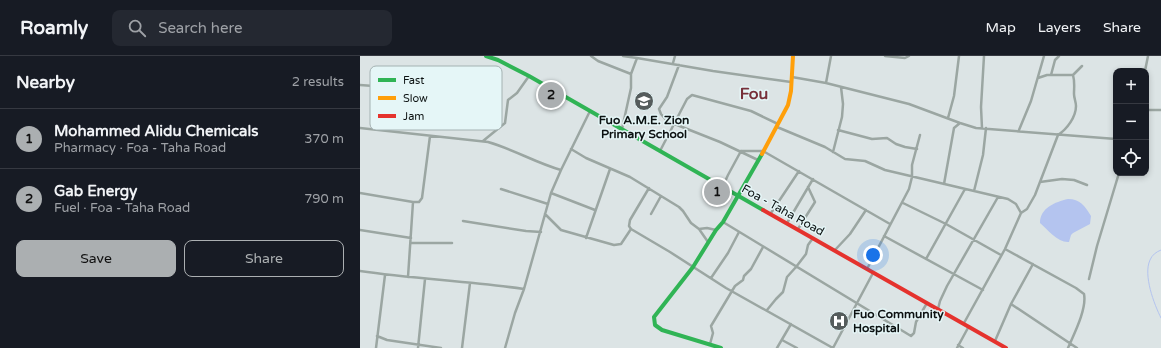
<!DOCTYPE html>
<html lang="en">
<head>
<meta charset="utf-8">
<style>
  body { margin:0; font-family:"Varela Round",sans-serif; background:#242831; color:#f1f3f6 }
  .controls { position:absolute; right:12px; top:12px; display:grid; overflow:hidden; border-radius:8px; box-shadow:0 2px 6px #0003 }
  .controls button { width:36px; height:36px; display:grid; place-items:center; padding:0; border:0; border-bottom:1px solid #363941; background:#171b24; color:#f1f3f6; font:20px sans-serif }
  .you { position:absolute; left:513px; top:199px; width:14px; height:14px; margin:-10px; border:3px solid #fff; border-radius:50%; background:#1a73e8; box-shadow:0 0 0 6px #1a73e833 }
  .badge { display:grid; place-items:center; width:26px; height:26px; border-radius:50%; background:#abafb1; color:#111; font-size:13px; font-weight:700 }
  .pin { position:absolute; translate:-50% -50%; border:2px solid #fff; box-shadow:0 1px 4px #0006 }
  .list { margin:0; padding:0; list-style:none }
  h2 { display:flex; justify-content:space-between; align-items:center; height:52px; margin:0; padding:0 16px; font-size:17px }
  h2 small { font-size:13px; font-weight:400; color:#9ea1a6 }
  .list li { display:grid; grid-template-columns:26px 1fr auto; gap:12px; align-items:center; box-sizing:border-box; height:60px; padding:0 16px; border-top:1px solid #363941 }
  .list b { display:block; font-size:15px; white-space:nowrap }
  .list p { margin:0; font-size:13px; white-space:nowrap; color:#9ea1a6 }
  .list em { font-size:13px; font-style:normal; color:#9ea1a6 }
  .actions { display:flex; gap:8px; padding:12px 16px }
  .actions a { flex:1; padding:9px 0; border:1px solid #abafb1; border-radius:8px; text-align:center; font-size:14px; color:#abafb1 }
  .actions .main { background:#abafb1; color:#111 }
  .icon { flex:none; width:22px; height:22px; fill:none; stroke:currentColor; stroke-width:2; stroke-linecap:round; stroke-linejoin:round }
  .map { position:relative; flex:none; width:801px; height:292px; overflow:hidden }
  header { display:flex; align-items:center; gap:24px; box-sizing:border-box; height:56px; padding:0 20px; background:#171b24; border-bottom:1px solid #363941 }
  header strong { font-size:19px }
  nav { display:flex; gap:22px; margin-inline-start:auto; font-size:14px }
  .search { width:280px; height:36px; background:#242831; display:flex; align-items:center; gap:10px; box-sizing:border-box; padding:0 14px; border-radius:8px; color:#9ea1a6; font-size:15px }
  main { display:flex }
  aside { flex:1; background:#171b24 }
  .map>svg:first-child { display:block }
  .water { fill:#b4c4ef }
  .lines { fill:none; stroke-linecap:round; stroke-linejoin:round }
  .stream { stroke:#b4c4ef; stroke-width:1 }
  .street { stroke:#9ba6a2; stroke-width:2.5 }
  .fast { stroke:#30b455; stroke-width:4 }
  .slow { stroke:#ff9f0a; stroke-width:4 }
  .jam { stroke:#e5322d; stroke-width:4 }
  .labels { text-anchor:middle; stroke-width:3; stroke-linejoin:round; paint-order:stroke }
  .poi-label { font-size:12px; font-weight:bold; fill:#0c1212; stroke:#e5f6f7 }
  .street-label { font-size:12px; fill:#0c1212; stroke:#e5f6f7 }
  .district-label { font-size:16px; font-weight:bold; fill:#77303a; stroke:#e5f6f7 }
  .key { fill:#e5f6f7; stroke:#a4b2b2; stroke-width:1 }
  .key-label { font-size:11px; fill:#0c1212 }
</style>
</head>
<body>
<header>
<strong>Roamly</strong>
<div class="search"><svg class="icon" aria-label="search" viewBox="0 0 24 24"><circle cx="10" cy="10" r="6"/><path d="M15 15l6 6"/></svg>Search here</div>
<nav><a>Map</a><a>Layers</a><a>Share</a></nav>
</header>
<main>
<aside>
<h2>Nearby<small>2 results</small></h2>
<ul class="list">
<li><span class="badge">1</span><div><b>Mohammed Alidu Chemicals</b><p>Pharmacy · Foa - Taha Road</p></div><em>370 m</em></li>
<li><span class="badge">2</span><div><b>Gab Energy</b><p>Fuel · Foa - Taha Road</p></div><em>790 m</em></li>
</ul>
<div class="actions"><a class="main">Save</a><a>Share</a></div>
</aside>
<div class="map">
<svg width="801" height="292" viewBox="0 0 801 292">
  <rect width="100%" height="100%" fill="#dce4e5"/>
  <path class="water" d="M708,143c12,0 17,7 23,17l-1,8 -17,9 -2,2 -2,7c-11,1 -21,-12 -29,-19 0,-15 15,-21 28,-24z"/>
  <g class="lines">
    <path class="stream" d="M801,194c-5,2 -9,5 -11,10 -7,15 4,44 11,58"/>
    <path class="street" d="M231,0l7,5 33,13
      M263,0l14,2
      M525,0l20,2 4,-2
      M313,7l2,-7
      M319,9l-12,32 -8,12 2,5 6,7 53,21 38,18
      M785,15l3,-15
      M691,19l4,-15 4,-4
      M432,21l34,6 83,21 51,19 16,5 140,11
      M678,22l9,-3h26l9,-9
      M466,27l5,-27
      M0,29l68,5
      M786,54h15
      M588,62l6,-22 5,-40
      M417,71l48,20 20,12 20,2 20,9 123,29 8,5 5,9
      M0,72l128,14c25,7 48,21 73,28l29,-59
      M622,72l-1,-21 3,-51
      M262,73l9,-41v-14l6,-16 76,13 78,11
      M478,74l34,9 15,-1 9,6 9,3 12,2
      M659,74l12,-29 13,-45
      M123,85l22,-18 3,-23 9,-7 12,-17
      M211,93l15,9 44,19 49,30 4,4 8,12 8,6 9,13
      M300,95l27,-52 5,-4 59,16 27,13
      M381,95h22l127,73
      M473,96l9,-35 1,-13 -2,-17
      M680,126l22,-3 12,1 13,5
      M584,128l10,-56 6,-5
      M363,130l5,-11 13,-24
      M289,132l-19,32 -1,6 2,3 39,23 56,36 107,60
      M141,133l47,15
      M614,135l9,-36 3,-27
      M0,137l53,9 -5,75
      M191,137l44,17
      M53,146h6l3,-4 8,-62
      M543,147l43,21 55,31
      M411,157l28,-42
      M185,158l16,16 53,15 7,-1 10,-15
      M291,158l10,-18
      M103,165l63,10 15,1
      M363,166l188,114 3,-3 2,-11 11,-19
      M427,167l26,-44
      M339,173l8,-1 9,2
      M438,173l17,-27 -7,-15
      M0,174l51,8
      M524,180l99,54
      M226,182l24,-69
      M51,187h41
      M645,193l71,39 8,6c3,15 -10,40 -16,54
      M475,194l15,-16 16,-24
      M566,203l39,-70
      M507,213l42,-80 3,-12v-12l8,-30
      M0,215c55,8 109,10 164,18
      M351,222l17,-25 11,-21
      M729,223l8,-33 22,-73
      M651,248l66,44
      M578,253l2,-8 7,-15 51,-89
      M407,254l9,-11 7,-7 4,-15 9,-10 10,-13 2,-9 5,-7
      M604,267l41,-74 16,-36 6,-4 8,-14 23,-60c9,-6 18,-18 18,-29 0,-4 -2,-8 -2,-12 0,-7 1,-12 -1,-19
      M17,280l10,4 54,8
      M422,284l15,8
      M635,285l16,-37 22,-40
      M350,288l3,-11 -2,-7 24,-40 8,-6 1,-4 7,-7 12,-22
      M598,289l5,3
      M16,292l9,-73
      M58,292l7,-69
      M102,292l8,-65
      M145,292l10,-35 9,-24 27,-96 10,-23
      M417,292l14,-24
      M473,292l40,-75
      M597,292l12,-22"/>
    <path class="fast" d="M126,0l12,4 31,16 234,134
      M361,292l-59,-18 -7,-5 -1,-8 39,-50 23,-37 7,-8 39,-68"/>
    <path class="slow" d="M402,98l26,-49 3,-14 2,-35"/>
    <path class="jam" d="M403,154l243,138"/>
  </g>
  <defs>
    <symbol id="school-disc" viewBox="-11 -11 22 22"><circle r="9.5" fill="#555c5c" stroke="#e5f6f7"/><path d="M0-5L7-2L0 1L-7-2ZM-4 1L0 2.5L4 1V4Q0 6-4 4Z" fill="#fff"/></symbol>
    <symbol id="hospital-disc" viewBox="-11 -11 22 22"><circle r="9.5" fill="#555c5c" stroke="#e5f6f7"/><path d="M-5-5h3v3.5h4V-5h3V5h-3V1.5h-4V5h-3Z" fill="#fff"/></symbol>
  </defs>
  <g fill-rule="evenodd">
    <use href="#school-disc" x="273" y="34" width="22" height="22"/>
    <use href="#hospital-disc" x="468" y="254" width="22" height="22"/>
  </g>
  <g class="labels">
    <g class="poi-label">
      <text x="284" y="68">Fuo A.M.E. Zion<tspan x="284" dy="14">Primary School</tspan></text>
      <text x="493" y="262" text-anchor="start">Fuo Community<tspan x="493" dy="14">Hospital</tspan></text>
    </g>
    <g class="street-label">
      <text transform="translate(423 154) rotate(29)" y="4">Foa - Taha Road</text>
    </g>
    <g class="district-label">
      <text x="394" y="43">Fou</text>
    </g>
  </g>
  <rect x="10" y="10" width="132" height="64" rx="6" class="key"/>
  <rect x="18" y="22" width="18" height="4" fill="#30b455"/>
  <rect x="18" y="40" width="18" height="4" fill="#ff9f0a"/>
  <rect x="18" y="58" width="18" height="4" fill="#e5322d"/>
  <g class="key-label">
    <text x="43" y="28">Fast</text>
    <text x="43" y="46">Slow</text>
    <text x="43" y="64">Jam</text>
  </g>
</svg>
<div class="controls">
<button>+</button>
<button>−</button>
<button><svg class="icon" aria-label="locate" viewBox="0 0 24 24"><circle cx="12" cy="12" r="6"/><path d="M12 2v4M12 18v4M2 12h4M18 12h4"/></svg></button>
</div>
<div class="you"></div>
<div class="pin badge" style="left:357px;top:136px">1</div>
<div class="pin badge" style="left:191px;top:39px">2</div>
</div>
</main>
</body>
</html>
